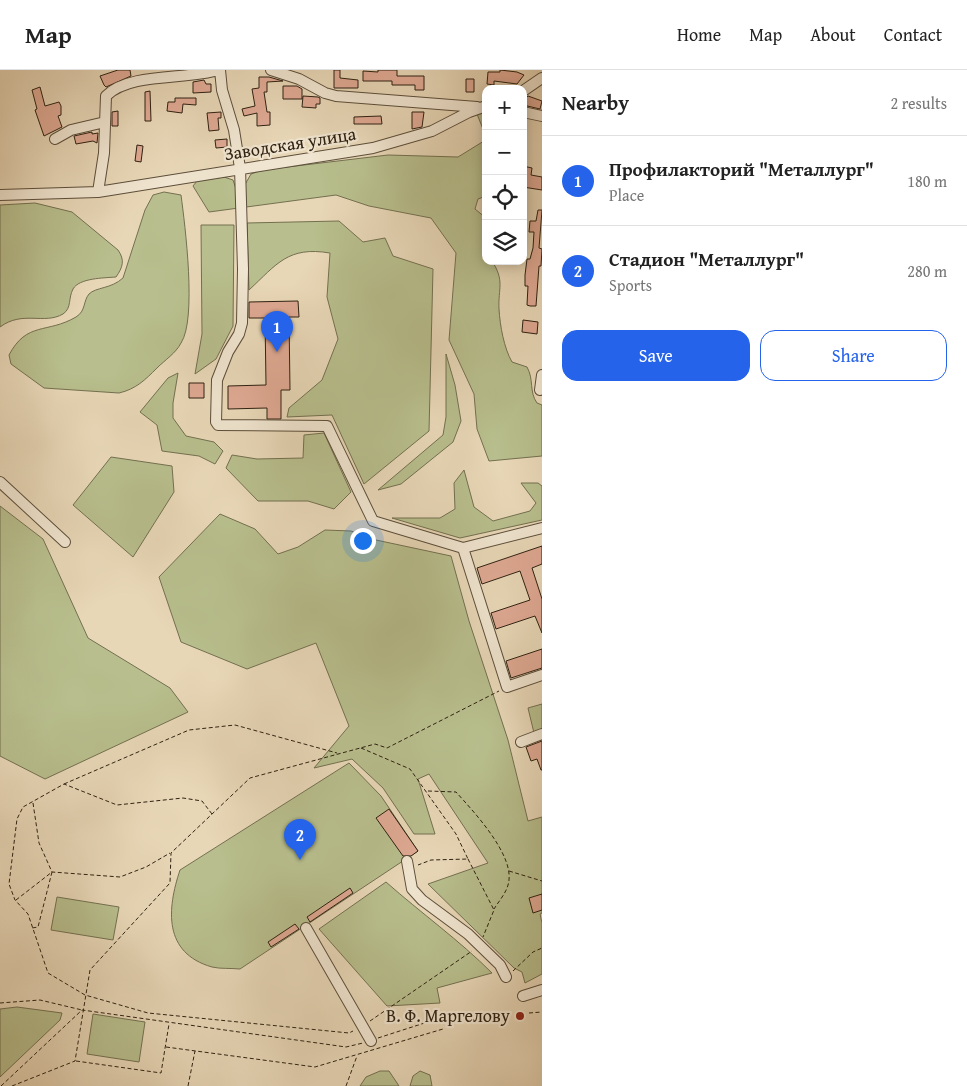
<!DOCTYPE html>
<html lang="en">
<head>
<meta charset="utf-8">
<style>
  body { margin:0; font-family:"Gentium Book Plus",serif; background:#f6f6f6; color:#222 }
  .controls { position:absolute; right:15px; top:15px; display:grid; overflow:hidden; border-radius:10px; box-shadow:0 2px 12px #0003 }
  .controls button { width:45px; height:45px; display:grid; place-items:center; padding:0; border:0; border-bottom:1px solid #e0e0e0; background:#fff; color:#222; font:25px sans-serif }
  .you { position:absolute; left:362px; top:470px; width:18px; height:18px; margin:-12px; border:4px solid #fff; border-radius:50%; background:#1a73e8; box-shadow:0 0 0 8px #1a73e833 }
  .badge { display:grid; place-items:center; width:32px; height:32px; border-radius:50%; background:#2563eb; color:#fff; font-size:16px; font-weight:700 }
  .pin { position:absolute; translate:-50% -41px; filter:drop-shadow(0 1px 2px #0008) }
  .pin::after { content:''; position:absolute; top:26px; width:18px; height:15px; background:inherit; clip-path:polygon(0 0,100% 0,50% 100%) }
  .list { margin:0; padding:0; list-style:none }
  h2 { display:flex; justify-content:space-between; align-items:center; height:65px; margin:0; padding:0 20px; font-size:21px }
  h2 small { font-size:16px; font-weight:400; color:#767676 }
  .list li { display:grid; grid-template-columns:32px 1fr auto; gap:15px; align-items:center; box-sizing:border-box; height:90px; padding:0 20px; border-top:1px solid #e0e0e0 }
  .list b { display:block; font-size:19px; white-space:nowrap }
  .list p { margin:0; font-size:16px; white-space:nowrap; color:#767676 }
  .list em { font-size:16px; font-style:normal; color:#767676 }
  .actions { display:flex; gap:10px; padding:15px 20px }
  .actions a { flex:1; padding:11px 0; border:1px solid #2563eb; border-radius:15px; text-align:center; font-size:18px; color:#2563eb }
  .actions .main { background:#2563eb; color:#fff }
  .icon { flex:none; width:28px; height:28px; fill:none; stroke:currentColor; stroke-width:2; stroke-linecap:round; stroke-linejoin:round }
  .map { position:relative; flex:none; width:542px; height:1016px; overflow:hidden }
  header { display:flex; align-items:center; gap:30px; box-sizing:border-box; height:70px; padding:0 25px; background:#fff; border-bottom:1px solid #e0e0e0 }
  header strong { font-size:24px }
  nav { display:flex; gap:28px; margin-inline-start:auto; font-size:18px }
  main { display:flex }
  aside { flex:1; background:#fff }
  .map>svg:first-child { display:block }
  .green { fill:#b8be8d; stroke:#737050 }
  .building { fill:#dfa993; stroke:#2e2112 }
  .lines { fill:none; stroke-linecap:round; stroke-linejoin:round }
  .minor-casing { stroke:#5c4e3b; stroke-width:12 }
  .path { stroke:#2e2112; stroke-width:1; stroke-dasharray:4 2.5; stroke-linecap:butt }
  .minor { stroke:#f0e5d0; stroke-width:10 }
  .poi-dot { fill:#8f2418; stroke:#f0e5d0; stroke-width:2 }
  .labels { text-anchor:middle; stroke-width:4.5; stroke-linejoin:round; paint-order:stroke }
  .street-label { font-size:18px; fill:#2e2112; stroke:#f0e5d0 }
  .poi-label { font-size:18px; fill:#2e2112; stroke:#f0e5d0; text-anchor:end }
</style>
</head>
<body>
<header>
<strong>Map</strong>
<nav><a>Home</a><a>Map</a><a>About</a><a>Contact</a></nav>
</header>
<main>
<div class="map">
<svg width="542" height="1016" viewBox="0 0 542 1016">
  <rect width="100%" height="100%" fill="#e8d7b7"/>
  <filter id="stains"><feTurbulence type="fractalNoise" baseFrequency=".004" numOctaves="4"/><feColorMatrix values="0 0 0 0 .2 0 0 0 0 .09 0 0 0 0 .02 0 0 0 .5 -.17"/></filter>
  <radialGradient id="worn" r=".72"><stop offset=".6" stop-color="#630" stop-opacity="0"/><stop offset="1" stop-color="#630" stop-opacity=".3"/></radialGradient>
  <path class="green" d="M480,42l6,1v83l-8,3 -3,10 11,9v43h6c13,20 6,27 7,48 1,17 5,39 13,53l15,5c7,12 2,25 10,36l5,2v51l-53,5 -12,-32 -3,-35 -25,-54 7,-87 -25,-35 -62,-12 -33,-11 -127,17 -16,-26 4,-5 27,-4 9,3 3,9 7,-1 8,-14 11,-4 126,-15 70,2 26,-16 -1,-12 -6,-15z
    M164,122l17,3c4,30 16,124 0,148 -5,10 -16,17 -24,25 -12,12 -21,21 -38,25l-75,-5 -33,-24 -2,-9c18,-34 38,-21 67,-38 10,-6 7,-16 13,-23 7,-7 22,-5 34,-16l22,-68 8,-15z
    M35,133l37,9 46,38c7,10 5,17 -2,27 -12,1 -37,1 -43,12 -5,9 -1,19 -10,25 -19,11 -40,-4 -63,13v-122z
    M339,151l24,21 22,-4 8,18 40,13 -4,162 -65,53 -32,-69 -45,2 2,-9 33,-28 16,-41 -11,-42 3,-44c-42,-7 -53,11 -81,37l-2,-67z
    M201,155h33l-1,101 -17,33 -21,15 7,-40z
    M446,284l9,31 6,36 -8,21 -52,42 -23,6 65,-55 3,-18z
    M178,303l-5,30v15l13,18 28,6 9,9 -8,13 -16,-8 -37,-5 -5,-26 -17,-13 28,-34z
    M324,363l27,59 -17,17 -26,-8h-50l-32,-33 6,-13 25,4 46,-1 1,-23z
    M111,387l61,9 2,26 -41,65 -60,-52z
    M464,400l10,37 19,14 37,-10 6,-8 -15,-20h17l4,3v34l-82,18 -68,-20h48l15,-9 -1,-26z
    M0,436l43,33 45,99 82,50 18,24 -143,67 -45,-23z
    M220,444l35,15 23,25 20,-7 27,-17 26,1 25,9 75,16 18,65 39,119 20,81 14,-4v96l-2,1 2,9v51l-17,9 -3,-11 -8,-4 -86,-84 60,-21 -59,-89 -11,5 17,55h-21l-31,-46 -31,-29 -38,9 35,-42 -33,-83 -69,26 -66,-27 -22,-65z
    M542,634v27l-8,2 -6,-25z
    M349,693l32,33 37,55 -178,118c-9,-1 -20,0 -28,-2 -49,-14 -45,-58 -32,-97z
    M386,812c35,31 73,58 106,91l-55,15 3,15 -53,3 -68,-77z
    M57,827l62,10 -6,33 -62,-10z
    M17,937l45,6 -2,7 -60,57v-68z
    M93,944l52,8 -6,40 -52,-8z
    M380,1001h9l10,15h-39l6,-9z
    M420,1001l10,4 2,11h-22l3,-10z"/>
  <path class="building" d="M118,0h12l1,6 -25,11 -2,-2 -4,-9z
    M334,0h6v8l18,2v8h-24z
    M378,0h19v6h27v14h-9v-5h-23v-4h-29v-10l15,1z
    M500,0l17,2 7,3 -7,9 -23,-3v4l-7,-1 1,-12h12z
    M259,7h10l14,4 -16,1v10h-3l3,20h3v13l-13,1v-13l-13,3 -2,-7 13,-3 -3,-17 7,-1z
    M466,9h8v13h-8z
    M204,10l2,4h5v8l-18,1v-11z
    M283,16h14l5,3v10h-19z
    M40,17l5,19 14,-4 2,4v9l-3,1 4,11 -18,9 -9,-26 2,-1 -5,-19z
    M150,21l1,30h-6v-29z
    M303,26l15,1 2,1v6h-4v4l-14,-1z
    M528,26l14,5 -2,8 -17,-4v-5z
    M175,28h21v7l-13,-1 -1,9 -15,-2 1,-9h7z
    M118,41v15h-6v-14z
    M221,42v6h-3l1,12 -10,1 -2,-18z
    M412,42h12l-2,15 -10,2z
    M381,46l1,8h-28v-7z
    M92,62v2l6,-1 -1,10 -4,-2 -17,3 -2,-8z
    M227,69v8l-11,1 -1,-8z
    M137,75l6,1 -2,16 -6,-1z
    M523,96l9,2 -1,7 11,2v13l-19,-3z
    M538,140h4l-3,38 3,1 -1,17h-2l-3,40h-6l-3,-1 1,-19h-3v-11l2,-16h3l3,-11 1,-16h-5l1,-11h6z
    M298,231l1,16h-10l1,73h-9v29h-14v-11l-39,1v-23l38,-1 -1,-67h-16v-16z
    M523,250l15,2 -1,12 -15,-2z
    M189,313h15v15h-15z
    M542,476v18l-10,4 10,31v34l-7,-17 -39,13 -5,-16 39,-13 -10,-29 -38,13 -5,-16z
    M542,579v19l-31,10 -5,-17z
    M542,671v29h-1l-4,-11 -6,2 -5,-14z
    M389,739l29,42 -7,5h-8l-27,-38z
    M350,818l3,5 -43,29 -3,-5z
    M542,824v16l-9,3 -4,-15z
    M295,854l4,5 -28,18 -3,-5z"/>
  <g class="lines">
    <defs>
      <path id="minor" d="M220,0l2,20 12,40 6,38 3,101 -1,54 -3,11 -11,18 -11,28 -1,42 2,3 109,1 46,95 90,27 79,-20
        M271,0l28,9 26,14 11,3 141,11
        M523,21l19,-13
        M523,42l19,4
        M55,69l16,-9 34,-8
        M98,122l6,-39 2,-57c24,-24 81,-16 112,-26
        M0,125l98,-3 275,-44 59,-17 37,-19 17,-6
        M540,320l2,-15
        M0,412l65,60
        M463,478l44,139 35,-12
        M521,672l21,-8
        M407,791l5,28 10,11 46,34 32,31 6,12
        M306,858l65,113
        M523,926l19,-6"/>
    </defs>
    <use href="#minor" class="minor-casing"/>
    <path class="path" d="M361,678l49,21 46,65 12,25 -37,1 -13,5
      M64,714l125,-54 46,-5 102,28
      M428,721l28,1c17,19 61,65 52,93 -2,8 -9,16 -14,24
      M33,733l6,40 13,29 68,5 26,-10 24,-14
      M212,744l-10,-13 -19,-3 -66,7 -53,-21 -41,23 -6,12 -8,65 6,16 13,14 20,59 37,22 63,18 201,20 4,-2
      M468,789l26,51 -11,27
      M509,801l33,10
      M16,830l36,-28 -14,55 -6,1
      M513,901l20,-19 9,-4
      M0,933l40,-3 42,10
      M529,943l13,-1
      M370,951l102,-70
      M378,968l62,-20
      M166,977l149,20 128,-38
      M76,991l85,12 8,-49
      M1,1016l81,-76 264,37 17,-4
      M12,1016l63,-25 15,-91 80,-87 1,-30 79,-75 125,-34 12,4 112,-57
      M188,1016l7,-35
      M346,1016l11,-30"/>
    <use href="#minor" class="minor"/>
  </g>
  <circle class="poi-dot" cx="520" cy="946" r="5"/>
  <g class="labels">
    <g class="street-label">
      <text transform="translate(290 74) rotate(-9)" y="6">Заводская улица</text>
    </g>
    <g class="poi-label">
      <text x="510" y="952">В. Ф. Маргелову</text>
    </g>
  </g>
  <rect width="100%" height="100%" filter="url(#stains)"/>
  <rect width="100%" height="100%" fill="url(#worn)"/>
</svg>
<div class="controls">
<button>+</button>
<button>−</button>
<button><svg class="icon" aria-label="locate" viewBox="0 0 24 24"><circle cx="12" cy="12" r="6"/><path d="M12 2v4M12 18v4M2 12h4M18 12h4"/></svg></button>
<button><svg class="icon" aria-label="layers" viewBox="0 0 24 24"><path d="M12 4l9 5-9 5-9-5zM3 14l9 5 9-5"/></svg></button>
</div>
<div class="you"></div>
<div class="pin badge" style="left:277px;top:282px">1</div>
<div class="pin badge" style="left:300px;top:790px">2</div>
</div>
<aside>
<h2>Nearby<small>2 results</small></h2>
<ul class="list">
<li><span class="badge">1</span><div><b>Профилакторий &quot;Металлург&quot;</b><p>Place</p></div><em>180 m</em></li>
<li><span class="badge">2</span><div><b>Стадион &quot;Металлург&quot;</b><p>Sports</p></div><em>280 m</em></li>
</ul>
<div class="actions"><a class="main">Save</a><a>Share</a></div>
</aside>
</main>
</body>
</html>
